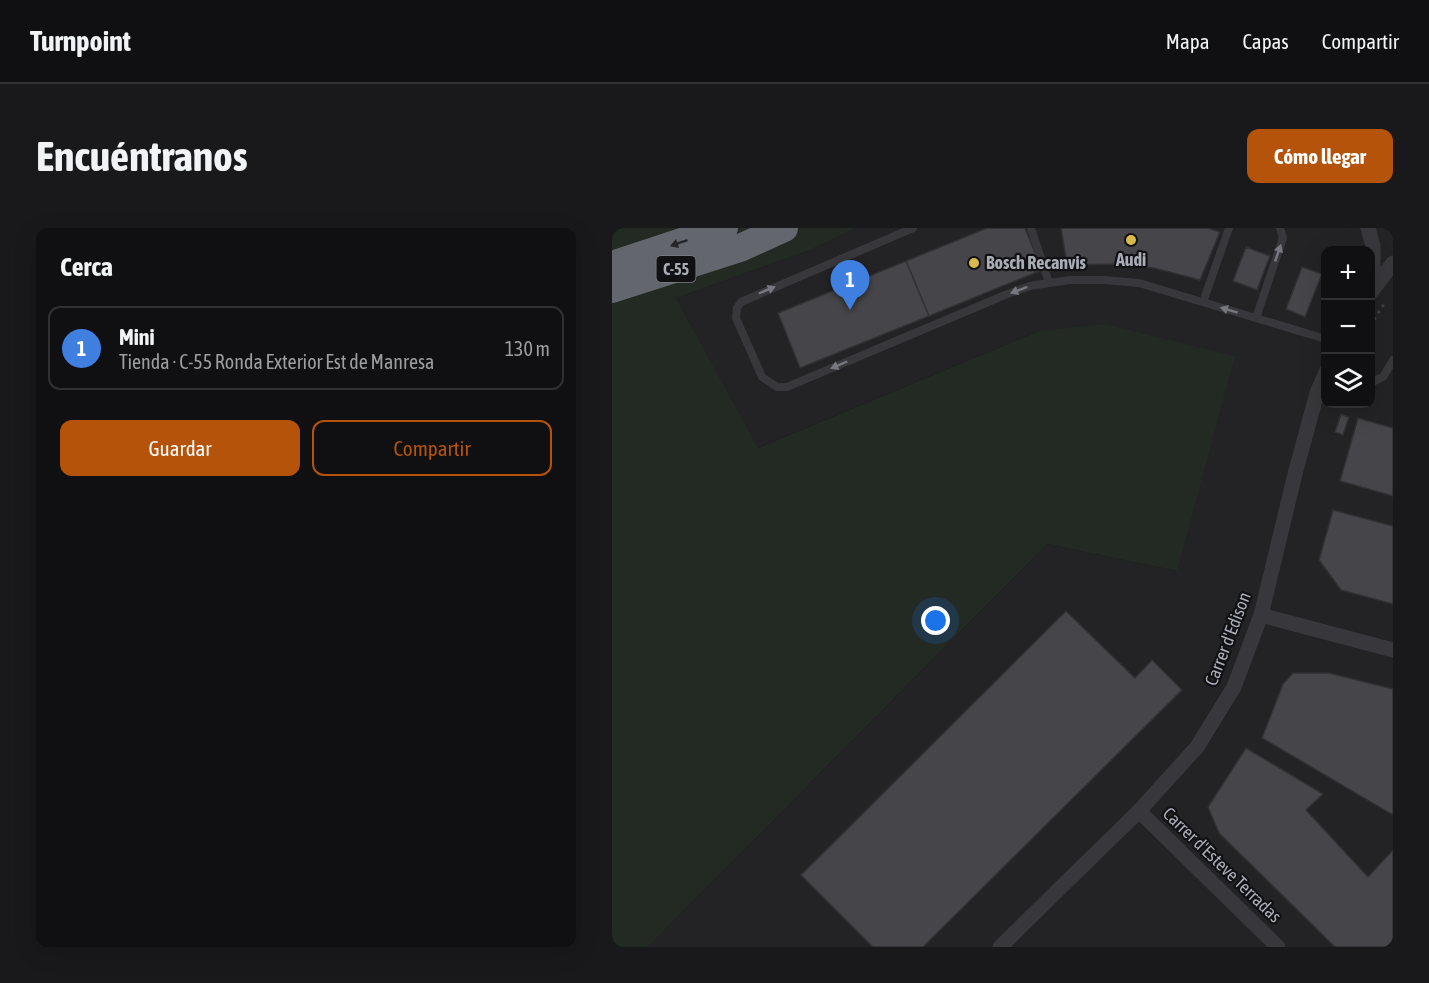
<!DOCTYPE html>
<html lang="es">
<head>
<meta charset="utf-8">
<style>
  body { margin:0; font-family:"Asap Condensed",sans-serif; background:#19191b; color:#f1f3f6 }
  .controls { position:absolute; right:18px; top:18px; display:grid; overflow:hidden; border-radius:12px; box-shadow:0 6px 24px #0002 }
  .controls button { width:54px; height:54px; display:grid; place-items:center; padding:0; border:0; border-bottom:2px solid #303032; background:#101012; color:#f1f3f6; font:30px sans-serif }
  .you { position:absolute; left:324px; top:393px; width:21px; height:21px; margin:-15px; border:4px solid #fff; border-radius:50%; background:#1a73e8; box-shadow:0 0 0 9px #1a73e833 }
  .badge { display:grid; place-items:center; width:39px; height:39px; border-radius:50%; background:#b45309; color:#fff; font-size:20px; font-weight:700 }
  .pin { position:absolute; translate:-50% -50px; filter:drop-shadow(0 2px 3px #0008) }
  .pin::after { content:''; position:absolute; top:32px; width:21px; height:18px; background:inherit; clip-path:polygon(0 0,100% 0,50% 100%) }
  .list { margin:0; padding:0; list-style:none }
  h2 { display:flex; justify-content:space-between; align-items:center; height:78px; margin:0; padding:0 24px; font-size:26px }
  h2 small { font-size:20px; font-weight:400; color:#9c9d9f }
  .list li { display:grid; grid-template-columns:39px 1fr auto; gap:18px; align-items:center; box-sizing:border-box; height:84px; margin:0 12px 12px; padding:0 12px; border:2px solid #303032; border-radius:12px }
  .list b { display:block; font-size:22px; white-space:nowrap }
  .list p { margin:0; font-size:20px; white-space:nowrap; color:#9c9d9f }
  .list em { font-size:20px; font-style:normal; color:#9c9d9f }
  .actions { display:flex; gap:12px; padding:18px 24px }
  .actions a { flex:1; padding:14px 0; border:2px solid #b45309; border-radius:12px; text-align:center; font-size:21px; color:#b45309 }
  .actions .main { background:#b45309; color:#fff }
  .icon { flex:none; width:33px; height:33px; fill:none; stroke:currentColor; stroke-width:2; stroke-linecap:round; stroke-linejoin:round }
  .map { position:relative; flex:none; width:781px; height:719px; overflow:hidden; border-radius:12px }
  header { display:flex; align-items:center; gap:36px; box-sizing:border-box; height:84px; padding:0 30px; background:#101012; border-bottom:2px solid #303032 }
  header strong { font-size:28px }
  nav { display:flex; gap:33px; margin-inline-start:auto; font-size:21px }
  .intro { display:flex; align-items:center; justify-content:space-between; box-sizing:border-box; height:144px; padding:0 36px }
  h1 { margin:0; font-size:42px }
  .button { padding:15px 27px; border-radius:12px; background:#b45309; color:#fff; font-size:21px; font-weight:700 }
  main { display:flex; gap:36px; padding:0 36px }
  aside { flex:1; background:#101012; border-radius:12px; box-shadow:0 6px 24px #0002 }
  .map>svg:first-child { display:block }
  .built { fill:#232225; fill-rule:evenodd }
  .green { fill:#232a24 }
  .building { fill:#46464a; stroke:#313134; stroke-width:1.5 }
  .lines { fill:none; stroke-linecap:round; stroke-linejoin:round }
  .path { stroke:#3e3f43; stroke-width:3; stroke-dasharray:3 4.5; stroke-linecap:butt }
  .lane { stroke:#38383c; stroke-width:8 }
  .street { stroke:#38383c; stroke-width:15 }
  .highway { stroke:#64666d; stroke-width:28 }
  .oneway { fill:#26262a }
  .oneway2 { fill:#77787f }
  .poi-dot { fill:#dab94c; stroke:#111113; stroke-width:2 }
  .labels { text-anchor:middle; stroke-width:4.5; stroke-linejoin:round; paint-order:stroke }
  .shield { fill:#111113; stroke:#7c7e85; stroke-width:1.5 }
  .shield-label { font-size:16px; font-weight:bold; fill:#aaacb6 }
  .poi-label { font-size:18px; font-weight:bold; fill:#aaacb6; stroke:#111113 }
  .street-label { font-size:18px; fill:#aaacb6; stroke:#111113 }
</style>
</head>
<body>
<header>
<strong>Turnpoint</strong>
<nav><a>Mapa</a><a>Capas</a><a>Compartir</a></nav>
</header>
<div class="intro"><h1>Encuéntranos</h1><a class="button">Cómo llegar</a></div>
<main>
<aside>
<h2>Cerca<small></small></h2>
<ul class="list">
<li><span class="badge" style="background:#3f7fe0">1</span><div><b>Mini</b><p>Tienda · C-55 Ronda Exterior Est de Manresa</p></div><em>130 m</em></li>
</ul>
<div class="actions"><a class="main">Guardar</a><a>Compartir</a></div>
</aside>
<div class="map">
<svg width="781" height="719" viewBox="0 0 781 719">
  <rect width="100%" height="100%" fill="#161618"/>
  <path class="built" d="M244,0h537v719h-745l399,-403 130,27 -138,-240 -282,117 -81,-150 134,-48zM714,22h44v154h-44z"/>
  <path class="green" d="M0,0h244l-46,22 -134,48 82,150 281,-117 66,-7 130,32 -58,215 -130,-27 -399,403h-36z"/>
  <path class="building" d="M375,0h38l17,42 -113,46 -23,-55z
    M449,0h146l13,4 -20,48 -46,-12 -38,-4 -49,1z
    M634,19l24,9 -13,34 -24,-9z
    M294,33l23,55 -129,52 -22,-55z
    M690,39l20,7 -17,43 -19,-8z
    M729,186l8,3 -6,18 -8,-3z
    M746,190l35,10v68l-53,-15z
    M721,282l60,16v78l-52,-14 -22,-30z
    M454,383l69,67 17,-18 30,30 -259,257h-50l-72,-72z
    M681,445h36l64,16v126l-131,-77 21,-54z
    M634,520l77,46 -17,16 62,67 25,-27v97h-58l-116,-114 -11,-26z"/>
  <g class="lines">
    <path class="path" d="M758,98l16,-25"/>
    <path class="lane" d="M301,0l-172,74 -4,6 -1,10 26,59 15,10h10l218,-92 25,-9 39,-6h35l35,3 187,56
      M419,0l18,55
      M591,74l26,-74
      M644,90l27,-80 -3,-10
      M758,155l13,-6 10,-17"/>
    <path class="street" d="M756,0l5,18v42
      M759,64l22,-29
      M649,387l132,35
      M527,583l139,136
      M388,719l139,-136 58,-64 37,-60 27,-72 34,-141 22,-81 9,-21"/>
    <path class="highway" d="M0,37l112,-37
      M0,61l128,-41 44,-20"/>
  </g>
  <defs><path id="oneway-solid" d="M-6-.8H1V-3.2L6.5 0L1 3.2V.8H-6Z" transform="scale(1.5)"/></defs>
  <use class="oneway" href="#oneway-solid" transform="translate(67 15) rotate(161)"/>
  <g class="oneway2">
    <use href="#oneway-solid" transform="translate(666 25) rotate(-71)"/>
    <use href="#oneway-solid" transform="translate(155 62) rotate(-23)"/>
    <use href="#oneway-solid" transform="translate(407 62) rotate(159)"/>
    <use href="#oneway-solid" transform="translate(617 82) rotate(-163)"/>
    <use href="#oneway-solid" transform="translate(227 137) rotate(157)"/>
  </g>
  <g class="poi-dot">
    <circle cx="519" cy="12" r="6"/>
    <circle cx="362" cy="35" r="6"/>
  </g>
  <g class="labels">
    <rect class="shield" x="44.5" y="28" width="39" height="26" rx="4.5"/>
    <g class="shield-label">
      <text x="64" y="47">C-55</text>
    </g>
    <g class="poi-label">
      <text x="519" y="38">Audi</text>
      <text x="374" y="41" text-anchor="start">Bosch Recanvis</text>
    </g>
    <g class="street-label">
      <text transform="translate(616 411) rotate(-69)" y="6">Carrer d'Edison</text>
      <text transform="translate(610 637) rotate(44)" y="6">Carrer d'Esteve Terradas</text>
    </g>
  </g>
</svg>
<div class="controls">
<button>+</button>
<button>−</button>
<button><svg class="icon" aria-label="layers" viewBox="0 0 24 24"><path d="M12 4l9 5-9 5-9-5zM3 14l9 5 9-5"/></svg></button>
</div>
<div class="you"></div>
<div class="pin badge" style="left:238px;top:82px;background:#3f7fe0">1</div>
</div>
</main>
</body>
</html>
